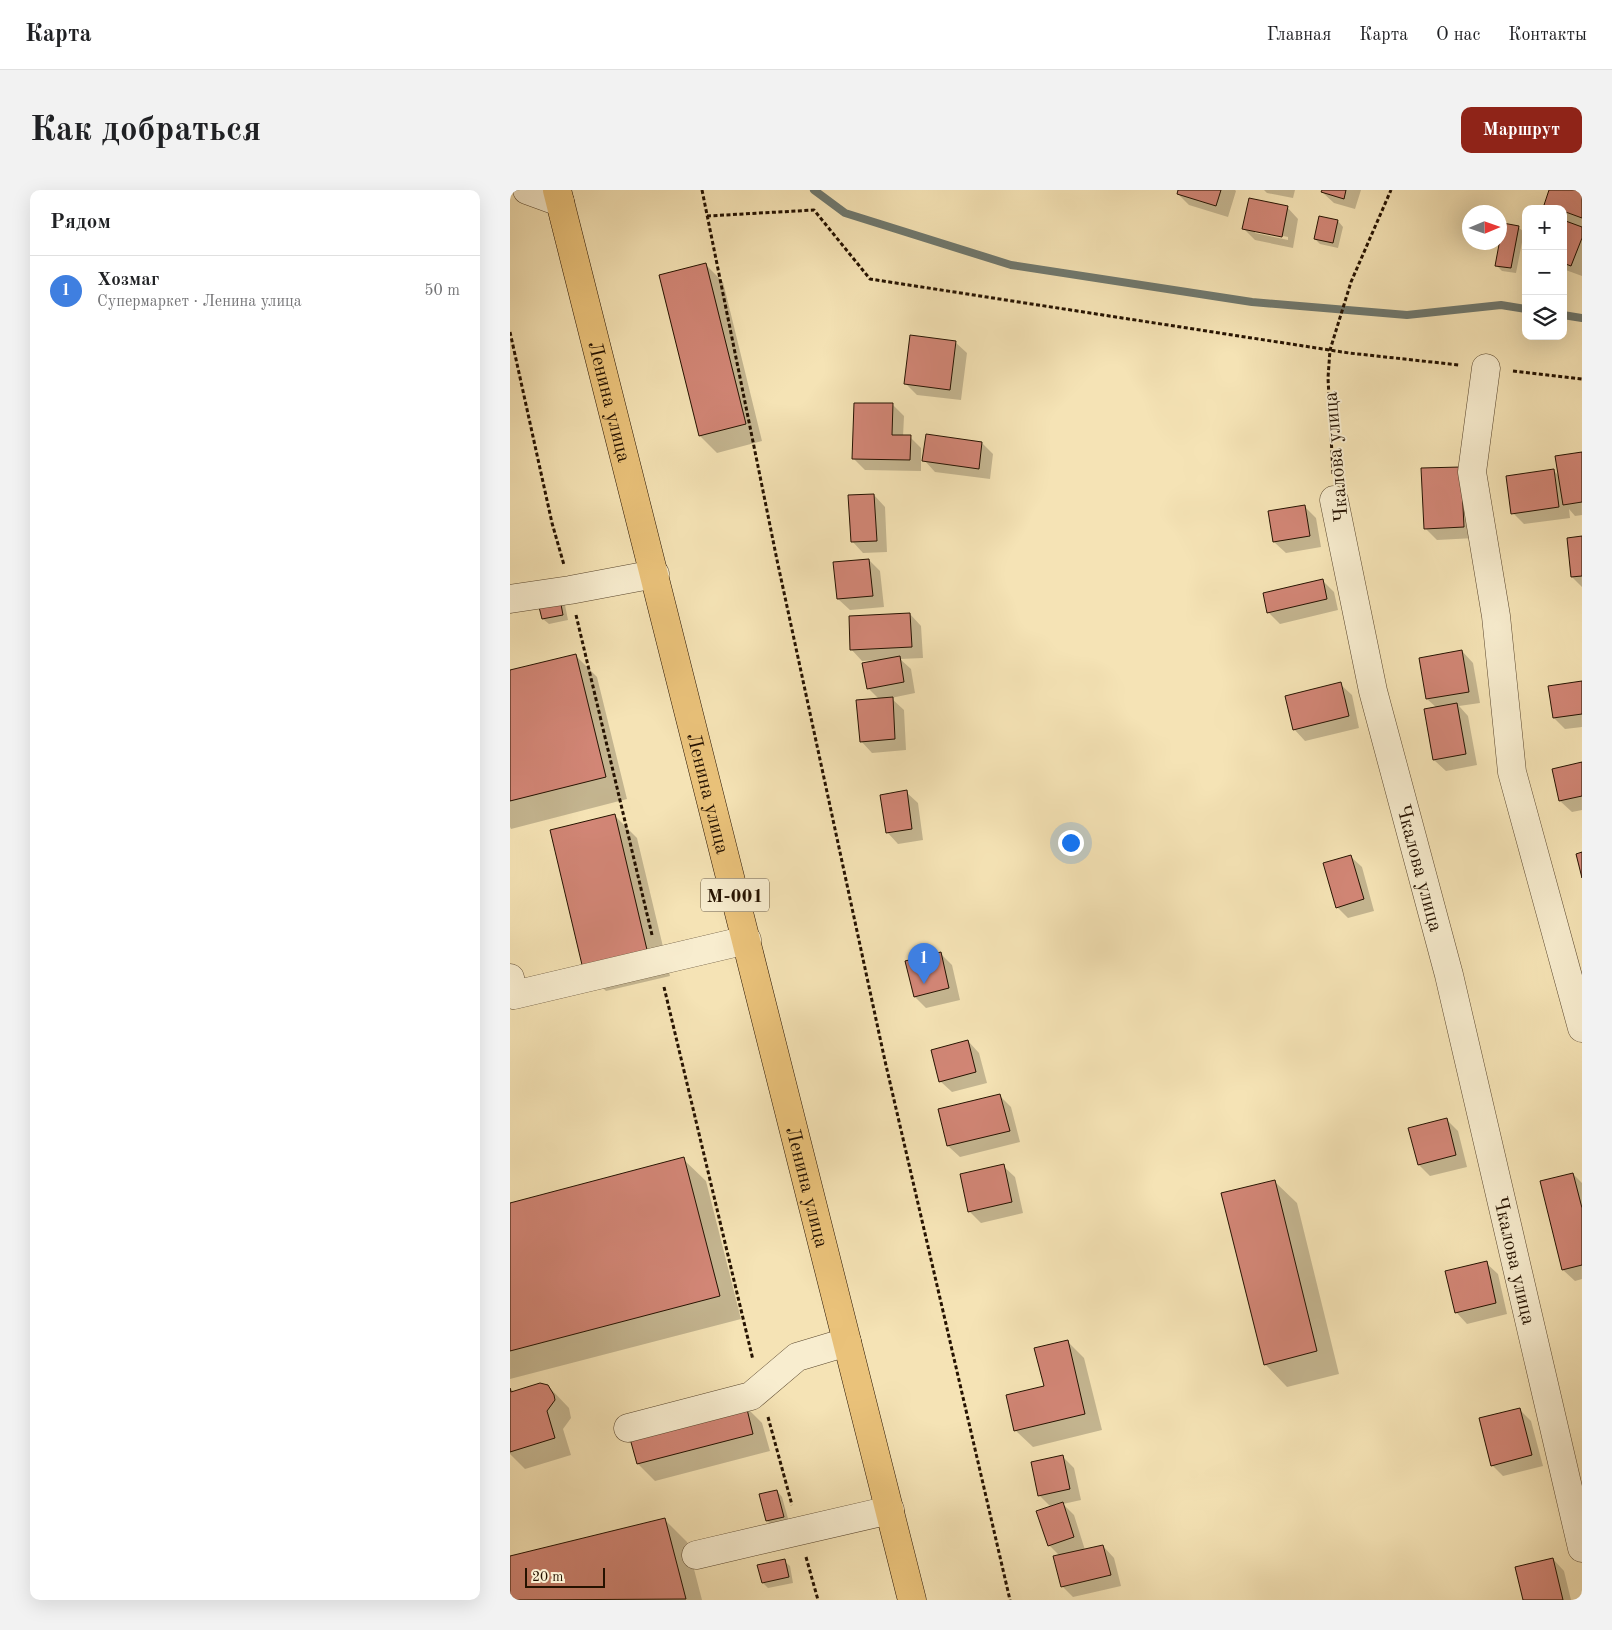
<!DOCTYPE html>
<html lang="ru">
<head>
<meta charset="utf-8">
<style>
  body { margin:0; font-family:"Old Standard TT",serif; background:#f2f2f2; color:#202124 }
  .controls { position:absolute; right:15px; top:15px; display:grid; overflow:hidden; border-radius:10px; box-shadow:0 5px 20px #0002 }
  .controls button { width:45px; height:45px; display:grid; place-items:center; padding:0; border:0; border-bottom:1px solid #e0e0e0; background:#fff; color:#202124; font:25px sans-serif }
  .compass { position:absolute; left:952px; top:15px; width:45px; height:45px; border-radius:50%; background:#fff; box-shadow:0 5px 20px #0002; rotate:88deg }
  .scale { position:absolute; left:15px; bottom:12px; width:80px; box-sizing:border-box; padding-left:5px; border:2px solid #251200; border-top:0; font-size:14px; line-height:18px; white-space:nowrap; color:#251200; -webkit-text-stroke:4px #f8edcf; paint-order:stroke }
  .you { position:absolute; left:560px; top:652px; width:18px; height:18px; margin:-12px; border:4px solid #fff; border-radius:50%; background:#1a73e8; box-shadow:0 0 0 8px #1a73e833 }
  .badge { display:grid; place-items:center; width:32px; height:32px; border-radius:50%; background:#8f2418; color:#fff; font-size:16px; font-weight:700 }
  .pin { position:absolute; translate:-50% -41px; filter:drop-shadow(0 1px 2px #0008) }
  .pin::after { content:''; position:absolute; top:26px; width:18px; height:15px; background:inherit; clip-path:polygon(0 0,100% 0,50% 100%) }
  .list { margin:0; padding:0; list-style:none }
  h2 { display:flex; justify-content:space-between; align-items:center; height:65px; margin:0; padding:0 20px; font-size:21px }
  h2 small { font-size:16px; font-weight:400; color:#757577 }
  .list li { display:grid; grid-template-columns:32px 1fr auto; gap:15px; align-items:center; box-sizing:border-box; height:70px; padding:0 20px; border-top:1px solid #e0e0e0 }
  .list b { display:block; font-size:19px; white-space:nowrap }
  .list p { margin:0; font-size:16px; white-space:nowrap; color:#757577 }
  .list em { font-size:16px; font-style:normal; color:#757577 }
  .icon { flex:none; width:28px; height:28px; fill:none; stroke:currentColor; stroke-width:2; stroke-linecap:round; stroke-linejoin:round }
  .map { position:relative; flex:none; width:1072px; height:1410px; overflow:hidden; border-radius:10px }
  header { display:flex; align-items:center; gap:30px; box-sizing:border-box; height:70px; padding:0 25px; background:#fff; border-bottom:1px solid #e0e0e0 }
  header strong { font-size:24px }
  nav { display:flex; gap:28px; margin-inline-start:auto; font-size:18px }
  .intro { display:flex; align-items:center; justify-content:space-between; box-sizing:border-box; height:120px; padding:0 30px }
  h1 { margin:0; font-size:35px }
  .button { padding:12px 22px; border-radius:10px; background:#8f2418; color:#fff; font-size:18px; font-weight:700 }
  main { display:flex; gap:30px; padding:0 30px }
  aside { flex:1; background:#fff; border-radius:10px; box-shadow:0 5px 20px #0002 }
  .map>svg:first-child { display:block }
  .shadow { fill:#0003; fill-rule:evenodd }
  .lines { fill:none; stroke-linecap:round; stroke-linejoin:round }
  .stream { stroke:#6f786e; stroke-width:8 }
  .building { fill:#d28676; stroke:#251200 }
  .minor-casing { stroke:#59462d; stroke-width:29 }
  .major-casing { stroke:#251200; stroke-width:29 }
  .path { stroke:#251200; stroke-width:3; stroke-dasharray:4 2.5; stroke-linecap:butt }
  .minor { stroke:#f8edcf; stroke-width:28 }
  .major { stroke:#eac27a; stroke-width:28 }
  .labels { text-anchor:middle; stroke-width:4; stroke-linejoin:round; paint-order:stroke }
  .shield { fill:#f8edcf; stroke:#64543e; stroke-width:1 }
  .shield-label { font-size:19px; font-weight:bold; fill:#251200 }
  .street-label { font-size:20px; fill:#251200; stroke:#f8edcf }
</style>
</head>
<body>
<header>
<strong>Карта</strong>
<nav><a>Главная</a><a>Карта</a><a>О нас</a><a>Контакты</a></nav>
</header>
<div class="intro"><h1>Как добраться</h1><a class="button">Маршрут</a></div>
<main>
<aside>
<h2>Рядом<small></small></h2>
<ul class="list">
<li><span class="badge" style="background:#3f7fe0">1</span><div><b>Хозмаг</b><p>Супермаркет · Ленина улица</p></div><em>50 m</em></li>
</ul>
</aside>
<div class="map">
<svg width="1072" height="1410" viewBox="0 0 1072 1410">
  <rect width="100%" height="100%" fill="#f5e3b5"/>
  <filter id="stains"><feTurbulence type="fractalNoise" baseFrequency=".004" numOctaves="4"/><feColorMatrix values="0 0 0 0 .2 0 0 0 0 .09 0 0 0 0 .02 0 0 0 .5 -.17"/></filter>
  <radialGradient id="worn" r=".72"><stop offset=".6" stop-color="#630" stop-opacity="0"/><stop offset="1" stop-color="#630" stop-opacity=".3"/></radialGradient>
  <path class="shadow" d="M669,0h56l1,1 -8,26 -39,-12 -11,-11z
    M754,0h31l-2,8 -26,-5z
    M813,0h38l-6,19 -21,-6 -12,-11z
    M1040,0h32v86l-19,-7v-60h-13l-5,-5z
    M777,17l11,12 -5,29 -38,-8 -11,-11zM745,40l33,7v3l-33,-7z
    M828,31l5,6 -5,21 -18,-4 -5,-5z
    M1008,37l6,5 -8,41 -14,-2 -6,-6z
    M196,75l17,17 39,159 -45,12 -17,-17z
    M445,152l12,11 -6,47 -44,-5 -11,-11z
    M383,215l11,11 -1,21h7l11,11v23l-56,-1 -11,-11z
    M417,245l55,8 11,11 -3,25 -55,-7 -11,-12z
    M1072,263v62l-7,1 -6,-7 1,9 -46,6 -11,-11 41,-42 5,5z
    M951,278l14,70 -38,2 -12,-12z
    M364,305l11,12 2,45 -24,1 -11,-12z
    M794,316l12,12 5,29 -35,6 -12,-11z
    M1072,347v50l-10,-10z
    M359,370l11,11 4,36 -34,3 -12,-11z
    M812,390l12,12 4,18 -58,14 -12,-12z
    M49,410l6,5 3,15 -19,4 -6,-5 -3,-15z
    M400,424l11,12 2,32 -23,1 11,10 4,24 -24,5 13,12 2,40 -34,3 -11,-12 19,-41 -12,-12 9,-28 -15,1 -11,-12z
    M952,461l11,12 7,40 -21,3 9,10 9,49 -31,6 -12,-11 3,-52 -10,-9z
    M65,465l22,22 30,122 -116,30 -1,-2v-155z
    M1072,492v45l-17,2 -11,-11z
    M830,494l12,11 7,33 -54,13 -11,-12z
    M1072,573v47l-10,2 -12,-11z
    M396,602l12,11 5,37 -25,4 -11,-12z
    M105,626l22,22 33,138 -64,15 -22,-22z
    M840,666l12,11 12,44 -26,7 -11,-11z
    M430,763l12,12 8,35 -34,8 -11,-11z
    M458,851l11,12 8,30 -35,9 -12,-11z
    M490,906l11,11 9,35 -60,15 -12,-11z
    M937,930l11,11 9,36 -37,9 -11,-11z
    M173,969l23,22 35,138 -231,60v-175z
    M493,976l12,11 8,36 -42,10 -12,-12z
    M1063,984l9,9v96l-7,2 -12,-11z
    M764,991l23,22 42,171 -52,13 -22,-23z
    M976,1073l12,11 9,40 -40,10 -11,-12z
    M557,1151l17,17 18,72 -69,17 -18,-17 30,-43z
    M38,1196l21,22 2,10 -8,11 8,26 -46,14 -15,-15v-66l4,4z
    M235,1216l17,17 8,28 -115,30 -17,-17z
    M1010,1220l11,11 12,45 -40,10 -11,-11z
    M552,1266l12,12 7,32 -18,4 11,11 11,35 18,-4 11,12 7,28 -48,11 -11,-11 -2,-30 -11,-11 2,-38 -12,-12z
    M267,1301l5,6 7,25 -16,4 -6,-5 -6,-26z
    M155,1330l22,22 15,58h-192v-42z
    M1043,1369l11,12 7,29h-46z
    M274,1371l6,5 3,17 -25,5 -5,-5z"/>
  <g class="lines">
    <path class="stream" d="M304,0l31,23 166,52 241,37 155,13 94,-10 25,4
      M1053,125l19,3"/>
  </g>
  <path class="building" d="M668,0h43l-5,16 -39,-12z
    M812,0h24l-2,9 -23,-7z
    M1039,0h33v28l-19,-7v-2h-8l-11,-4z
    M739,8l39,8 -6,31 -40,-8z
    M809,26l19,4 -5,23 -19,-4z
    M1053,30l19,7v11l-11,28 -8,-3z
    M993,33l16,3 -8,42 -16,-2z
    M196,73l40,161 -47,12 -40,-161z
    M400,145l46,6 -6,49 -46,-6z
    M344,213h39l-1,32h19l-1,25 -58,-1z
    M416,244l56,8 -3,27 -57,-8z
    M1072,262v50l-19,3 -8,-49z
    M951,277l3,60 -40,2 -3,-61z
    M1044,279l5,38 -48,7 -5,-38z
    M364,304l3,47 -26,1 -3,-47z
    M795,315l5,31 -37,6 -5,-31z
    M1072,346v40l-11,1 -4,-39z
    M359,369l4,37 -36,3 -4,-37z
    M813,389l4,20 -60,14 -4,-20z
    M50,409l3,16 -21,4 -4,-16z
    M400,423l2,34 -62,3 -1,-34z
    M952,460l7,42 -43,7 -7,-41z
    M66,464l30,123 -96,24v-131z
    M390,466l4,26 -37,7 -5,-26z
    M1072,491v33l-29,4 -5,-32z
    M831,492l8,34 -56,14 -8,-34z
    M383,507l2,42 -35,3 -4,-42z
    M947,513l9,51 -33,6 -9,-51z
    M1072,572v34l-23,5 -7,-32z
    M397,600l5,39 -26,4 -6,-38z
    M105,624l33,140 -65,15 -33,-139z
    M1072,662v26l-6,-24z
    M841,665l13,44 -28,9 -13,-45z
    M431,762l8,36 -35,9 -9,-36z
    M458,850l8,32 -37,10 -8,-32z
    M490,904l10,37 -63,15 -9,-37z
    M937,928l9,37 -38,10 -10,-37z
    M174,967l36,139 -210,55v-148z
    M494,974l8,38 -44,10 -8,-38z
    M1063,983l9,35v57l-20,5 -22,-89z
    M765,990l42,171 -53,14 -43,-172z
    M977,1071l9,42 -41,10 -10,-42z
    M558,1150l17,74 -71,17 -8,-36 38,-9 -10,-38z
    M30,1193l8,2 6,10 1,5 -8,11 8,27 -45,14v-64l1,4z
    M236,1215l7,29 -116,30 -8,-29z
    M1010,1218l12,47 -41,11 -12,-48z
    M553,1265l7,34 -32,7 -7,-34z
    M267,1300l7,27 -18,4 -7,-27z
    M553,1312l11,35 -26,9 -12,-35z
    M155,1328l21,81 -176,1v-44z
    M593,1355l8,30 -50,12 -8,-31z
    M1043,1368l10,42h-40l-8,-33z
    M275,1369l4,18 -27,6 -5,-18z"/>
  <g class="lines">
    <defs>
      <g id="minor">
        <path d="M17,0l33,12"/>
        <path d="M976,178l-14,104 24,144 16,156 70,256"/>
        <path id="s1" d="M824,310l39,191 76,284 133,573"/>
        <path d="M0,409l60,-9 85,-16"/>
        <path d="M0,788l4,17 233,-55"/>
        <path d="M118,1238l123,-32 46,-39 50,-15"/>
        <path d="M186,1365l194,-45"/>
      </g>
      <g id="major">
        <path id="s2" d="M47,0l355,1410"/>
      </g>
    </defs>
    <use href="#minor" class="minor-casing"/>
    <use href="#major" class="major-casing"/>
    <path class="path" d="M192,0l75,370 108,501 125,539
      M197,26l107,-6 56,69 479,74 110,12
      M0,142l42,191 12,42
      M1003,181l69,8
      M823,284l-5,-96 2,-28 21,-68 40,-92
      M66,425l76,320
      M154,797l89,373
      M258,1227l24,88
      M296,1367l12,43"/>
    <use href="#minor" class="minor"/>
    <use href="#major" class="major"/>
  </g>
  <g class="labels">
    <rect class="shield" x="191" y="688.5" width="68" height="33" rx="4"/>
    <g class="shield-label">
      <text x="225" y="712">М-001</text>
    </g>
    <g class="street-label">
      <text dy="7" stroke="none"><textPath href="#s2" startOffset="218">Ленина улица</textPath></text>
      <text transform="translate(825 267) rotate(-95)" y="7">Чкалова улица</text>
      <text dy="7" stroke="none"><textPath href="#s2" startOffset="622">Ленина улица</textPath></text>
      <text dy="7" stroke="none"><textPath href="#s1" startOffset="378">Чкалова улица</textPath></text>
      <text dy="7" stroke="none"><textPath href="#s2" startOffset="1028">Ленина улица</textPath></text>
      <text dy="7" stroke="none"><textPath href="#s1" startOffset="782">Чкалова улица</textPath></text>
    </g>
  </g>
  <rect width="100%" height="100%" filter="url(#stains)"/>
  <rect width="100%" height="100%" fill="url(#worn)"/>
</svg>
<div class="controls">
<button>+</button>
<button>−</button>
<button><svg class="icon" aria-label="layers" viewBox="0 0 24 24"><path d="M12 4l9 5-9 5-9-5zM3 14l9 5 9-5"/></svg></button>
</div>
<svg class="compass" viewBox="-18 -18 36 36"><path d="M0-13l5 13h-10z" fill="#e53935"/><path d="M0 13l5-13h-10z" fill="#757577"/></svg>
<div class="scale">20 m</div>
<div class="you"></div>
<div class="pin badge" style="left:414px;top:794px;background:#3f7fe0">1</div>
</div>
</main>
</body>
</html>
